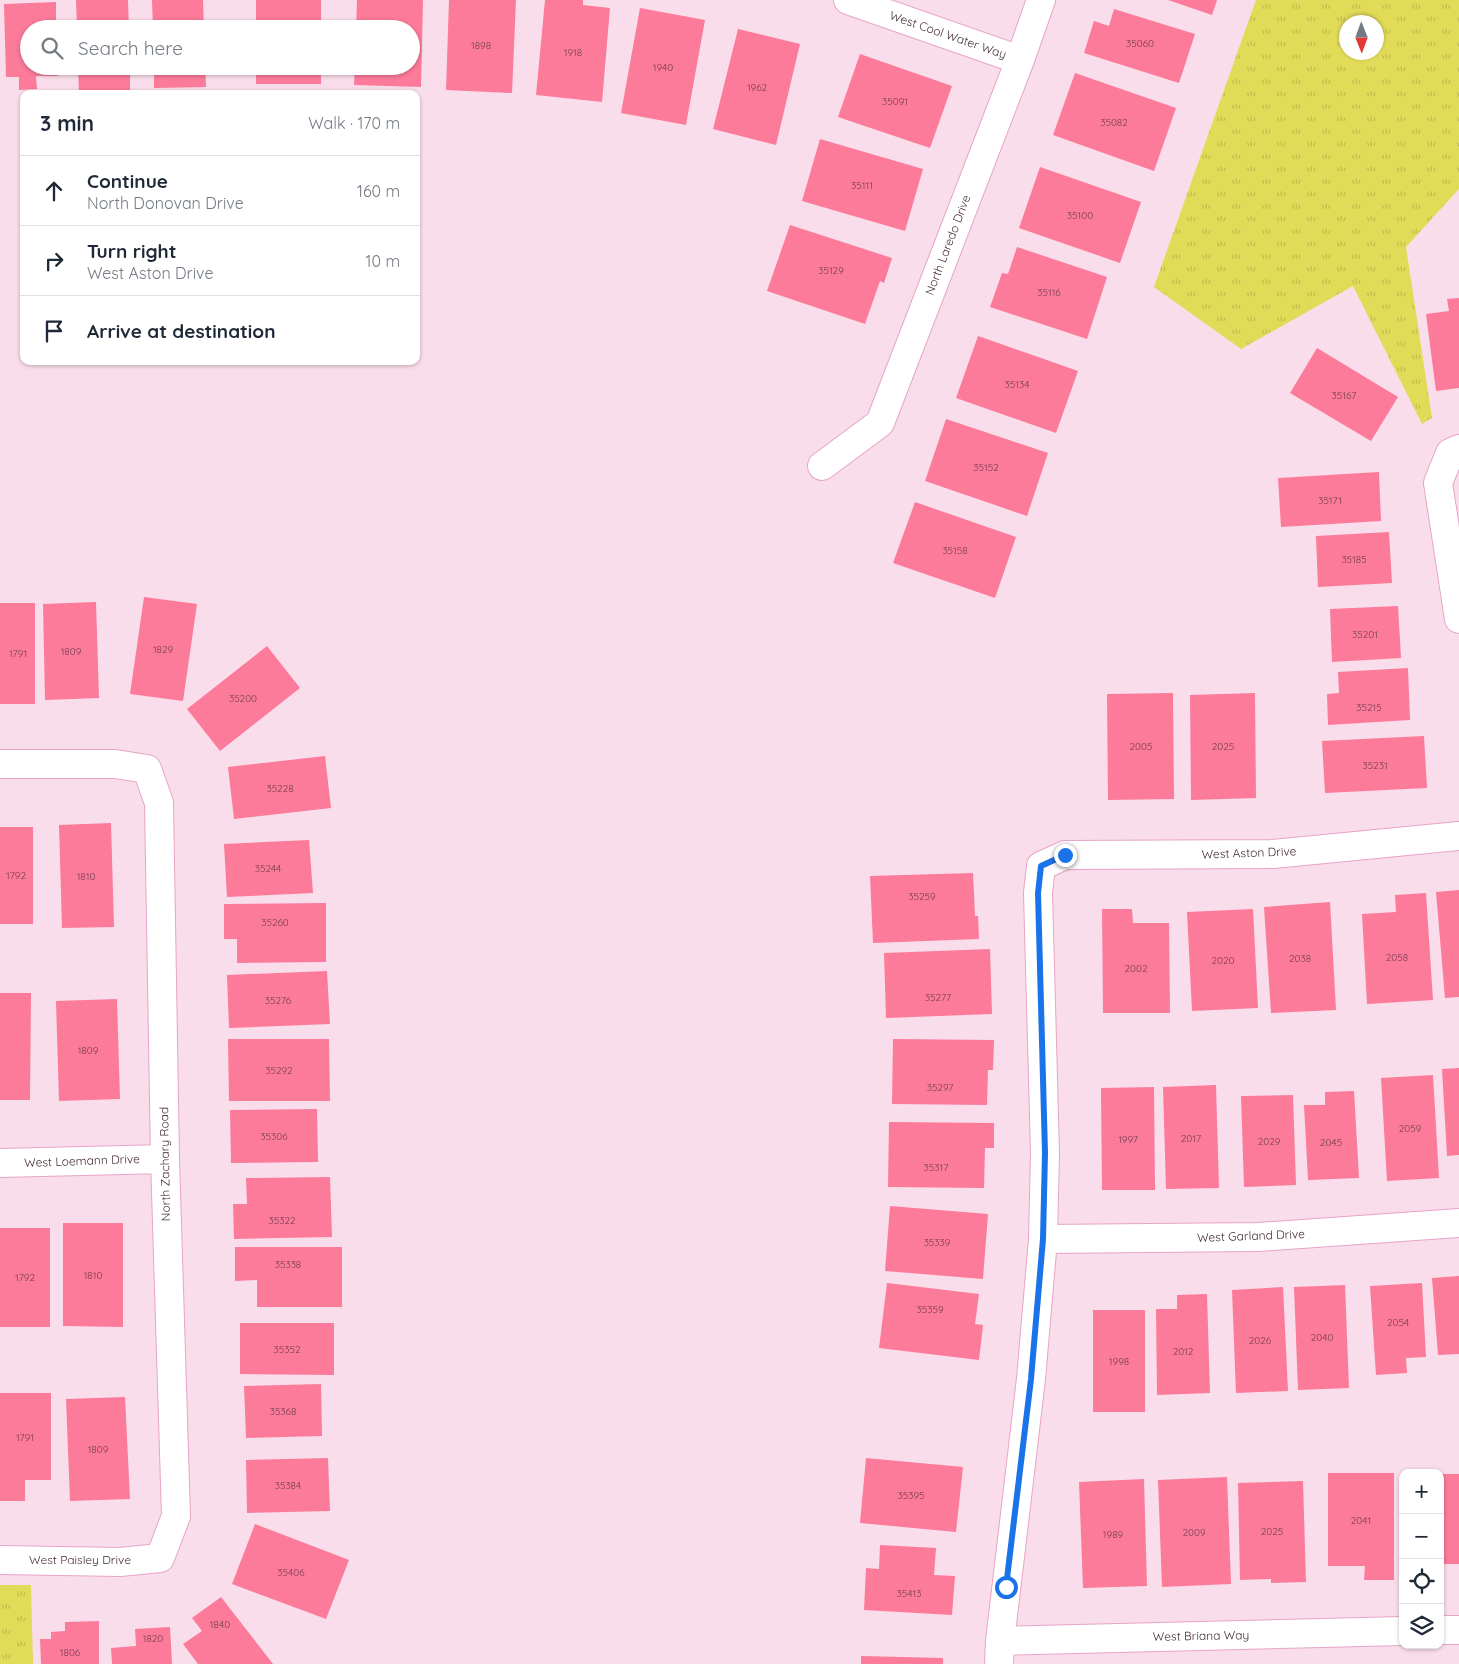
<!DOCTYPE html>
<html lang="en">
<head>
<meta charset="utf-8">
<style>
  body { margin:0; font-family:Quicksand,sans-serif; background:#f2f2f3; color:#1f2937 }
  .controls { position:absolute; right:15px; bottom:15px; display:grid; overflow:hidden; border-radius:10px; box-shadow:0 1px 4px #0004 }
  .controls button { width:45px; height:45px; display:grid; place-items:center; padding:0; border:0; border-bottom:1px solid #e0e1e3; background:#fff; color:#1f2937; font:25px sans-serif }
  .compass { position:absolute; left:1339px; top:15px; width:45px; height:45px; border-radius:50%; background:#fff; box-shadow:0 1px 4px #0004; rotate:179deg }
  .stop { position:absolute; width:15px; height:15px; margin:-11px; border:4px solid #1a73e8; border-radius:50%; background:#fff }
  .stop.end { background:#1a73e8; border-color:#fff; box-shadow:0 1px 5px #0008 }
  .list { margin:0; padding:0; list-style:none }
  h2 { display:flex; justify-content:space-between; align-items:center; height:65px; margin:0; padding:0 20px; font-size:21px }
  h2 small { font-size:16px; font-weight:400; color:#747a83 }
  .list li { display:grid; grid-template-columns:32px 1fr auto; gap:15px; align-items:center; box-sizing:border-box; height:70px; padding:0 20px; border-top:1px solid #e0e1e3 }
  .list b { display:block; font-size:19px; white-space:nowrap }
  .list p { margin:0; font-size:16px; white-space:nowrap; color:#747a83 }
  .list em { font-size:16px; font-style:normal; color:#747a83 }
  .icon { flex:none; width:28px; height:28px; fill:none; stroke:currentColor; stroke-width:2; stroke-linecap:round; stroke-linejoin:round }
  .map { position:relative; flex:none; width:1459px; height:1664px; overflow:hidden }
  .search { position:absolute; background:#fff; box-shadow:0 1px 4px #0004; left:20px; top:20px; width:400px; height:55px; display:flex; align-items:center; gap:12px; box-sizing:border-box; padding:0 18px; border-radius:28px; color:#747a83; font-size:19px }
  .panel { position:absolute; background:#fff; box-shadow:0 1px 4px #0004; left:20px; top:90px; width:400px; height:275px; border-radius:10px }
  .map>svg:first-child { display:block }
  .grass { fill:url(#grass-tufts); fill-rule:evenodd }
  .building { fill:#fc7a9a }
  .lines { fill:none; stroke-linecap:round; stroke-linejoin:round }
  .minor-casing { stroke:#e7a4c7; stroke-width:30 }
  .minor { stroke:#fff; stroke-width:28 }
  .route { stroke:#1a73e8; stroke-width:6 }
  .labels { text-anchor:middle; stroke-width:4.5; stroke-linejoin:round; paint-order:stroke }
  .number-label { font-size:10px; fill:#723e50 }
  .street-label { font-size:12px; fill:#442a38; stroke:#fff }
</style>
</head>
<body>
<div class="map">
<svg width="1459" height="1664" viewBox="0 0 1459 1664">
  <defs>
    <pattern id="grass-tufts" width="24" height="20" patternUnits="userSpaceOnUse" patternTransform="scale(1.25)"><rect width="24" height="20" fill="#e2db58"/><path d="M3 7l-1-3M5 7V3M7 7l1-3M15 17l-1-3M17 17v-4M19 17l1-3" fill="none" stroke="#c3bc4d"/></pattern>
  </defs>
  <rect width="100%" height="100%" fill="#faddeb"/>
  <path class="grass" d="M1256,0h203v189l-53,58 26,171 -10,6 -69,-138 -112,63 -87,-62zM1376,22v30h-30v-30z
    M0,1585h31l2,79h-33z"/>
  <path class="building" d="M76,0h52l1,29h-52z
    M152,0h51l1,29h-51z
    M256,0h65v29h-65z
    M357,0h66l-2,87 -67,-2 1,-19h56v-37h-55z
    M449,0h67l-4,93 -66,-3z
    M545,0h38v5l27,3 -8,94 -66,-7z
    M1168,0h49l-5,15z
    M56,2v27h-27v37h28l1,10h-22l1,13 -18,1v-13h-13l-2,-73z
    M640,8l65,12 -19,105 -65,-12z
    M1114,9l81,25 -16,49 -95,-30 10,-32 15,5z
    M738,29l62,15 -24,101 -63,-16z
    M860,54l92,32 -22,62 -92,-31z
    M78,66h52v28h-51z
    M154,66h51l1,21 -52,1z
    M256,66h65v18h-65z
    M1075,73l101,35 -22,63 -101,-36z
    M820,139l103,30 -18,62 -103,-30z
    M1040,167l101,35 -21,61 -101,-35z
    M790,225l102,33 -8,25 -4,-2 -15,43 -98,-33z
    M1017,247l90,30 -20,62 -97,-32 12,-34 6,1z
    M1459,298v90l-23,3 -10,-77 23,-3 -2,-12z
    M978,336l100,35 -22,62 -100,-35z
    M1317,348l81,49 -27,44 -81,-48z
    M946,419l102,34 -21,63 -102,-35z
    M1379,472l2,49 -100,6 -3,-49z
    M915,502l101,35 -21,61 -102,-35z
    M1389,532l3,51 -74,4 -2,-51z
    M144,597l53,7 -14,97 -53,-7z
    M96,602l3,96 -54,2 -2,-96z
    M0,603h35v101h-35z
    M1398,606l3,52 -69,4 -2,-53z
    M267,646l33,42 -80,63 -33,-42z
    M1408,668l2,52 -82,5 -1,-31 12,-1 -1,-21z
    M1173,693l1,106 -66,1 -1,-106z
    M1255,693l1,105 -65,2 -1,-105z
    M1424,736l3,52 -102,5 -3,-52z
    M325,756l6,52 -97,11 -6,-52z
    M111,823l3,104 -52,1 -3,-103z
    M0,827h33v97h-33z
    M309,840l4,53 -86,4 -3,-53z
    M973,873l2,43h3l1,23 -106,4 -3,-67z
    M1459,890v107l-14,1 -9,-106z
    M1426,893l7,107 -66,4 -5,-90 34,-2 -1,-17z
    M1330,902l6,108 -65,3 -7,-106z
    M326,903v59l-89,1v-24h-13v-35z
    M1102,909h30l1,14h36l1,90h-67z
    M1253,909l5,99 -66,3 -5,-99z
    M990,949l2,65 -106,4 -2,-65z
    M327,971l3,53 -101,4 -2,-53z
    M0,993h31l-1,107h-30z
    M117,999l3,100 -61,2 -3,-100z
    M228,1039h101l1,62h-101z
    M893,1039l101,1 -1,30h-5l-1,35 -95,-1z
    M1459,1068v87l-12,1 -5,-87z
    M1433,1075l6,103 -52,3 -6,-103z
    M1216,1085l3,103 -53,1 -3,-102z
    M1154,1087l1,103h-53l-1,-102z
    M1354,1091l5,87 -51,2 -4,-75h21v-13z
    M1293,1095l3,90 -52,2 -3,-91z
    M317,1109l1,53 -87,1 -1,-53z
    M889,1122l105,1v25h-9l-1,40 -96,-1z
    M330,1177l2,60 -98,2 -1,-35h14l-1,-26z
    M890,1206l98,8 -5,65 -98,-8z
    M63,1223h60v104l-60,-1z
    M0,1228h50v99h-50z
    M235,1247h107v60h-85v-27l-22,1z
    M1459,1276v78l-21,1 -6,-77z
    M887,1283l92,11 -4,30 8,1 -4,35 -100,-12z
    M1422,1283l4,74 -20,1 1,15 -31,2 -6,-89z
    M1345,1285l4,103 -51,2 -4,-103z
    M1283,1287l5,104 -52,2 -4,-103z
    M1207,1294l3,99 -53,2 -1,-86h21v-14z
    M1093,1310h52v102h-52z
    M240,1323h94v52l-94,-1z
    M321,1384l1,52 -76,2 -2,-52z
    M0,1393h51v87h-26v21h-25z
    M125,1397l5,102 -60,2 -4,-102z
    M328,1458l2,53 -83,2 -1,-53z
    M866,1458l97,9 -7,65 -96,-9z
    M1328,1473h66v107h-30l1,-14h-37z
    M1440,1474h19v90h-19z
    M1227,1477l4,107 -69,3 -4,-107z
    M1144,1479l3,107 -64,2 -4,-106z
    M1303,1481l3,101 -35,1v-4l-31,1 -2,-97z
    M255,1524l94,36 -23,59 -94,-35z
    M880,1545l56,3 -2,27 21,1 -3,39 -88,-5 2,-42 13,1z
    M221,1597l52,67h-75l-15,-20 19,-13 -10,-13z
    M99,1621v43h-58l-1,-25h11v-7l14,-1v-9z
    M170,1627l2,37h-60l-1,-16 25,-2 -1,-17z
    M861,1656l82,2v6h-82z"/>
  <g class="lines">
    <defs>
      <path id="minor" d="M848,0l172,60
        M1459,449l-9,4 -12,30 21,136
        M822,466l58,-43 140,-363 21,-60
        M0,764h115l32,5 12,34 6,356 11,357 -16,42 -40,4 -120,-2
        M0,1163l165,-4
        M1043,1239l215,-2 201,-14
        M1440,1630h19
        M1000,1641l403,-10
        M999,1664l1,-23 31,-262 12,-140 2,-86 -7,-260 3,-27 24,-11 208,-1 186,-18"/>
    </defs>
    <use href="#minor" class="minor-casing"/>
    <use href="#minor" class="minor"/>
  </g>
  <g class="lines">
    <path class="route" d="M1006,1587l25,-208 12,-140 2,-86 -7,-260 3,-27 24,-11"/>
  </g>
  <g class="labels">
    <g class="number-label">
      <text x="1140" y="47">35060</text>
      <text x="481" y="49">1898</text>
      <text x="573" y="56">1918</text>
      <text x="663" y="71">1940</text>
      <text x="757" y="91">1962</text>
      <text x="895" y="105">35091</text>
      <text x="1114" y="126">35082</text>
      <text x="862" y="189">35111</text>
      <text x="1080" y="219">35100</text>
      <text x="831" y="274">35129</text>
      <text x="1049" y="296">35116</text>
      <text x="1017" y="388">35134</text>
      <text x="1344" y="399">35167</text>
      <text x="986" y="471">35152</text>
      <text x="1330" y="504">35171</text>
      <text x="955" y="554">35158</text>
      <text x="1354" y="563">35185</text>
      <text x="1365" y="638">35201</text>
      <text x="163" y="653">1829</text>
      <text x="71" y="655">1809</text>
      <text x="18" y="657">1791</text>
      <text x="243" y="702">35200</text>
      <text x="1369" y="711">35215</text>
      <text x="1141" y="750">2005</text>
      <text x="1223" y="750">2025</text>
      <text x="1375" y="769">35231</text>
      <text x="280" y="792">35228</text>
      <text x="268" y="872">35244</text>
      <text x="16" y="879">1792</text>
      <text x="86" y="880">1810</text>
      <text x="922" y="900">35259</text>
      <text x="275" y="926">35260</text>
      <text x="1397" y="961">2058</text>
      <text x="1300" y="962">2038</text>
      <text x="1223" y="964">2020</text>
      <text x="1136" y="972">2002</text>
      <text x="938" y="1001">35277</text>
      <text x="278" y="1004">35276</text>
      <text x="88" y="1054">1809</text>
      <text x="279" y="1074">35292</text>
      <text x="940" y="1091">35297</text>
      <text x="1410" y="1132">2059</text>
      <text x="274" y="1140">35306</text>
      <text x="1191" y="1142">2017</text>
      <text x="1128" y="1143">1997</text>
      <text x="1269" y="1145">2029</text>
      <text x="1331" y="1146">2045</text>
      <text x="936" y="1171">35317</text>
      <text x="282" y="1224">35322</text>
      <text x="937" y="1246">35339</text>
      <text x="288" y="1268">35338</text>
      <text x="93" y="1279">1810</text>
      <text x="25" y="1281">1792</text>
      <text x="930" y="1313">35359</text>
      <text x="1398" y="1326">2054</text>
      <text x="1322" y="1341">2040</text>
      <text x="1260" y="1344">2026</text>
      <text x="287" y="1353">35352</text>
      <text x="1183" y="1355">2012</text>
      <text x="1119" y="1365">1998</text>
      <text x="283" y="1415">35368</text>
      <text x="25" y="1441">1791</text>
      <text x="98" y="1453">1809</text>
      <text x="288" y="1489">35384</text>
      <text x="911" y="1499">35395</text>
      <text x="1361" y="1524">2041</text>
      <text x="1272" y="1535">2025</text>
      <text x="1194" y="1536">2009</text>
      <text x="1113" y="1538">1989</text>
      <text x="291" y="1576">35406</text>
      <text x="909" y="1597">35413</text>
      <text x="220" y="1628">1840</text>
      <text x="153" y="1642">1820</text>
      <text x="70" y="1656">1806</text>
    </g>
    <g class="street-label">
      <text transform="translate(948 35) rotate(19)" y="4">West Cool Water Way</text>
      <text transform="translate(948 245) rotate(-69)" y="4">North Laredo Drive</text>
      <text transform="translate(1249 853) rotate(-2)" y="4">West Aston Drive</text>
      <text transform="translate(82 1161) rotate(-2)" y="4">West Loemann Drive</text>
      <text transform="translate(165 1164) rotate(-91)" y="4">North Zachary Road</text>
      <text transform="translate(1251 1236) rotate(-2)" y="4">West Garland Drive</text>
      <text x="80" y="1564">West Paisley Drive</text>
      <text transform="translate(1201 1636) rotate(-1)" y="4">West Briana Way</text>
    </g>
  </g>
</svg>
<div class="controls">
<button>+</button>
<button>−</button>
<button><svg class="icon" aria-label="locate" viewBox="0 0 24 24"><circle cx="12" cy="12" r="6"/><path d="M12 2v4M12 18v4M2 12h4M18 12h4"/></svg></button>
<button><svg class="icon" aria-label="layers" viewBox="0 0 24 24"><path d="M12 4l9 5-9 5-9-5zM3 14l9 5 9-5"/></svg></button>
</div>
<svg class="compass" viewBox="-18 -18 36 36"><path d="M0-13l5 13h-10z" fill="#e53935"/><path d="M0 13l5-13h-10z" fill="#747a83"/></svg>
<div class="stop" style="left:1006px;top:1587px"></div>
<div class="stop end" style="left:1065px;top:855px"></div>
<div class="search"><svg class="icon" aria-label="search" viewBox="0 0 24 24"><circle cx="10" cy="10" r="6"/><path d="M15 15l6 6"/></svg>Search here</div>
<section class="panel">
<h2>3 min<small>Walk · 170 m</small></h2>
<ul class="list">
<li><svg class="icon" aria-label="ahead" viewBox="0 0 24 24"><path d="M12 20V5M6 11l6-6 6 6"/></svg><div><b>Continue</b><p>North Donovan Drive</p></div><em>160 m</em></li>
<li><svg class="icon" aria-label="right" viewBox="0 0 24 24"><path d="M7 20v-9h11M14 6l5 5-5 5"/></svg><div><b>Turn right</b><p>West Aston Drive</p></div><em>10 m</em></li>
<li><svg class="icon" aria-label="arrive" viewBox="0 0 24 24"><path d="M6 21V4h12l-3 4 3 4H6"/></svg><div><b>Arrive at destination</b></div></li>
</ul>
</section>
</div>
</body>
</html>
